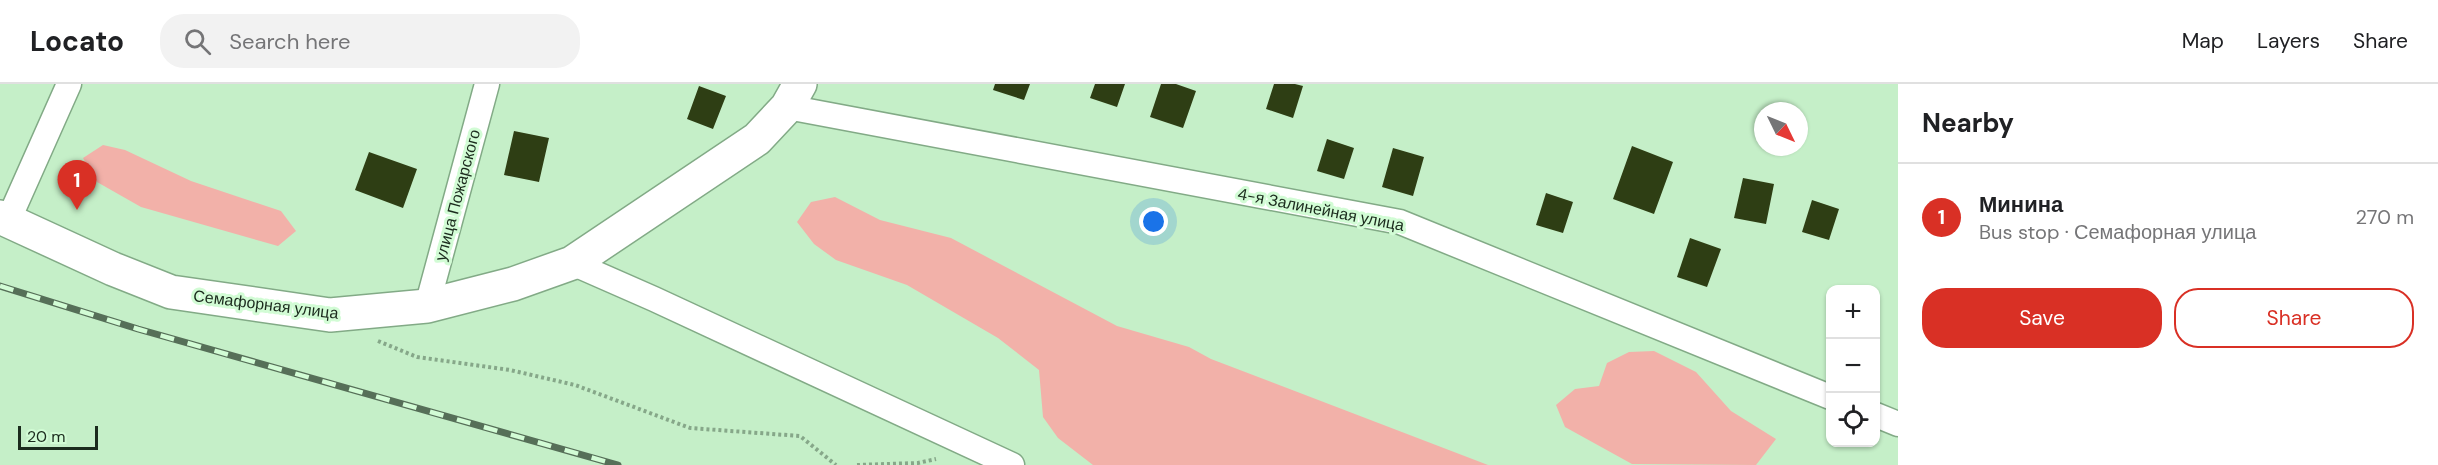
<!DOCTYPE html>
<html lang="en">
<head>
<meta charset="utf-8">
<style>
  body { margin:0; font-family:"DM Sans",sans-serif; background:#f2f2f2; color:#202124 }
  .controls { position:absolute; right:18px; bottom:18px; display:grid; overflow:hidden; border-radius:12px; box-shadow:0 2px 4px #0004 }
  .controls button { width:54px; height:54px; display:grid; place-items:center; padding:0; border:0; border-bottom:2px solid #e0e0e0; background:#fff; color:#202124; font:30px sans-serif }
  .compass { position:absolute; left:1754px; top:18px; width:54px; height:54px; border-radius:50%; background:#fff; box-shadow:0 2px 4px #0004; rotate:133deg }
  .scale { position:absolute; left:18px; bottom:15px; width:80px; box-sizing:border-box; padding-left:6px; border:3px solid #1b2b1d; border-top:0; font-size:16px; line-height:21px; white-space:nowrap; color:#1b2b1d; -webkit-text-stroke:4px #d2fcd5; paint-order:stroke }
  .you { position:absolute; left:1154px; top:138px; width:21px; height:21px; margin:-15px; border:4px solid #fff; border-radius:50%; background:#1a73e8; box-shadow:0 0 0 9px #1a73e833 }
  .badge { display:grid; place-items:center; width:39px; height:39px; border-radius:50%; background:#d93025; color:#fff; font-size:20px; font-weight:700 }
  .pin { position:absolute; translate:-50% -50px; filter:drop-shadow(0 2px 3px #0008) }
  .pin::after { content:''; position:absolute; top:32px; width:21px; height:18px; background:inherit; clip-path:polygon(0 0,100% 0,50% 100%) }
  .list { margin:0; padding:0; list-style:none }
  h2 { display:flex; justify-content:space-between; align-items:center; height:78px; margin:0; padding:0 24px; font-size:26px }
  h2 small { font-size:20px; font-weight:400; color:#757577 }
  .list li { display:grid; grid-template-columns:39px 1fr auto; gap:18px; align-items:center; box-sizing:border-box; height:108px; padding:0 24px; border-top:2px solid #e0e0e0 }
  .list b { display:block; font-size:22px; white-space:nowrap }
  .list p { margin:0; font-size:20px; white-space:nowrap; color:#757577 }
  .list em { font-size:20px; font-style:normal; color:#757577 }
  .actions { display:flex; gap:12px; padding:18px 24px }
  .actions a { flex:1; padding:14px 0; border:2px solid #d93025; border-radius:24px; text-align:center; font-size:21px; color:#d93025 }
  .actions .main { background:#d93025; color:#fff }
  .icon { flex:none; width:33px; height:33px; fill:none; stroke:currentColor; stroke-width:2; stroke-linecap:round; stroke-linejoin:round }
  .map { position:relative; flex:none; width:1898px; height:381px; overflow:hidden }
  header { display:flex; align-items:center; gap:36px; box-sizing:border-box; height:84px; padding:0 30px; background:#fff; border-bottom:2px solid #e0e0e0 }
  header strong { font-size:28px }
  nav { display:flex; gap:33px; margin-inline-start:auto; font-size:21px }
  .search { width:420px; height:54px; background:#f2f2f2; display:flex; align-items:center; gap:15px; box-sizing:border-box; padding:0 21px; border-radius:24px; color:#757577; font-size:22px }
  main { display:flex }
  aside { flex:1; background:#fff }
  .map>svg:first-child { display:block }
  .green { fill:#f2b1a9 }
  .building { fill:#2e3e14 }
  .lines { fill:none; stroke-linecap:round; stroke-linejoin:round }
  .street-casing { stroke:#82aa86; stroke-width:27 }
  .secondary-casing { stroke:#82aa86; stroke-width:36 }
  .path { stroke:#86a789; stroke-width:4; stroke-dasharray:3 3; stroke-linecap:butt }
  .street { stroke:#fff; stroke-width:24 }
  .secondary { stroke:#fff; stroke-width:33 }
  .rail-casing { stroke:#566f58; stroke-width:7 }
  .rail { stroke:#d2fcd5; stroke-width:4.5; stroke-dasharray:14; stroke-linecap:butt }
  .labels { text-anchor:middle; stroke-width:6; stroke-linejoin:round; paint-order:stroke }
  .street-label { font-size:16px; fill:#1b2b1d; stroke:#d2fcd5 }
</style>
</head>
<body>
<header>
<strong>Locato</strong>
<div class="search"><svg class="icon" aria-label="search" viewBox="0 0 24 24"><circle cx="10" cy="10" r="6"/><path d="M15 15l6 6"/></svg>Search here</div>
<nav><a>Map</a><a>Layers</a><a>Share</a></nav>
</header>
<main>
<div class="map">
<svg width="1898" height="381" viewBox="0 0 1898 381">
  <rect width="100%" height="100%" fill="#c5efc8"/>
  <path class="green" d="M103,61l22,5 66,31 90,30 15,20 -18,15 -137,-39 -44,-25 -14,-24z
    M835,113l45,23 71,18 166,88 72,21 22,12 277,106h-395l-35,-27 -15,-21 -4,-47 -41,-32 -91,-53 -71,-25 -22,-16 -17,-22 14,-20z
    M1654,267l42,21 35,39 45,28 -20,26 -124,-1 -67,-37 -9,-22 19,-16 24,-3 8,-23 22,-11z"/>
  <path class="building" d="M995,0h35l-6,16 -31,-10z
    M1095,0h30l-8,23 -27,-9z
    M1161,0h15l20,7 -13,37 -33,-11z
    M1274,0h21l8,2 -10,32 -27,-9z
    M699,2l27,10 -13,33 -26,-10z
    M514,47l35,7 -10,44 -35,-7z
    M1327,55l27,9 -10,31 -27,-8z
    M1632,62l41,16 -19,52 -41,-15z
    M1393,64l31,9 -11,39 -31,-9z
    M369,68l48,17 -14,39 -48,-18z
    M1743,94l31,6 -8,40 -32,-6z
    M1546,109l27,9 -10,31 -27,-8z
    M1812,116l27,9 -10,31 -27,-8z
    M1690,154l31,11 -14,38 -30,-10z"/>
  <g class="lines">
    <defs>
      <path id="street" d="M787,23l613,115 430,175
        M8,137l61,-137
        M572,179l82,36 358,166
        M427,222l60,-222
        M1876,331l22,9"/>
      <path id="secondary" d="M0,133l113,52 58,23 159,23 97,-9 86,-22 59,-21 185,-124 30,-32 13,-23"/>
    </defs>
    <use href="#street" class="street-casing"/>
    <use href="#secondary" class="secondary-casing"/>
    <path class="path" d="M378,257l39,16 93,13 65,15 115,43 110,8 36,29
      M857,381l61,-2 18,-4"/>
    <use href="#street" class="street"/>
    <use href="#secondary" class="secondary"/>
    <defs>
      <path id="rail" d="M0,202l138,43 480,136"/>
    </defs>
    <use href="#rail" class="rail-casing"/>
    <use href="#rail" class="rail"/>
  </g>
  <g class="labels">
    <g class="street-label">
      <text transform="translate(457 111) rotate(-75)" y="6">улица Пожарского</text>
      <text transform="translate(1321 125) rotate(11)" y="6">4-я Залинейная улица</text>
      <text transform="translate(266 220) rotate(7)" y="6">Семафорная улица</text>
    </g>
  </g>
</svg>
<div class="controls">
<button>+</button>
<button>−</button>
<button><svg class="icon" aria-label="locate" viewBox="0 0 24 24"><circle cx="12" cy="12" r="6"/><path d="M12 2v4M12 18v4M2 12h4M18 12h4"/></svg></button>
</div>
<svg class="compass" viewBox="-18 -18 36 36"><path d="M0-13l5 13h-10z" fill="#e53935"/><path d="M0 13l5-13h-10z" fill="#757577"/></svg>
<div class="scale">20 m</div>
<div class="you"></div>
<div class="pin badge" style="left:77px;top:126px">1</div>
</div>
<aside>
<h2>Nearby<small></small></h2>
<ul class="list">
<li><span class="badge">1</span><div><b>Минина</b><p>Bus stop · Семафорная улица</p></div><em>270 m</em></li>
</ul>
<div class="actions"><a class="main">Save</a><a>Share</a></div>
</aside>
</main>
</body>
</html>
